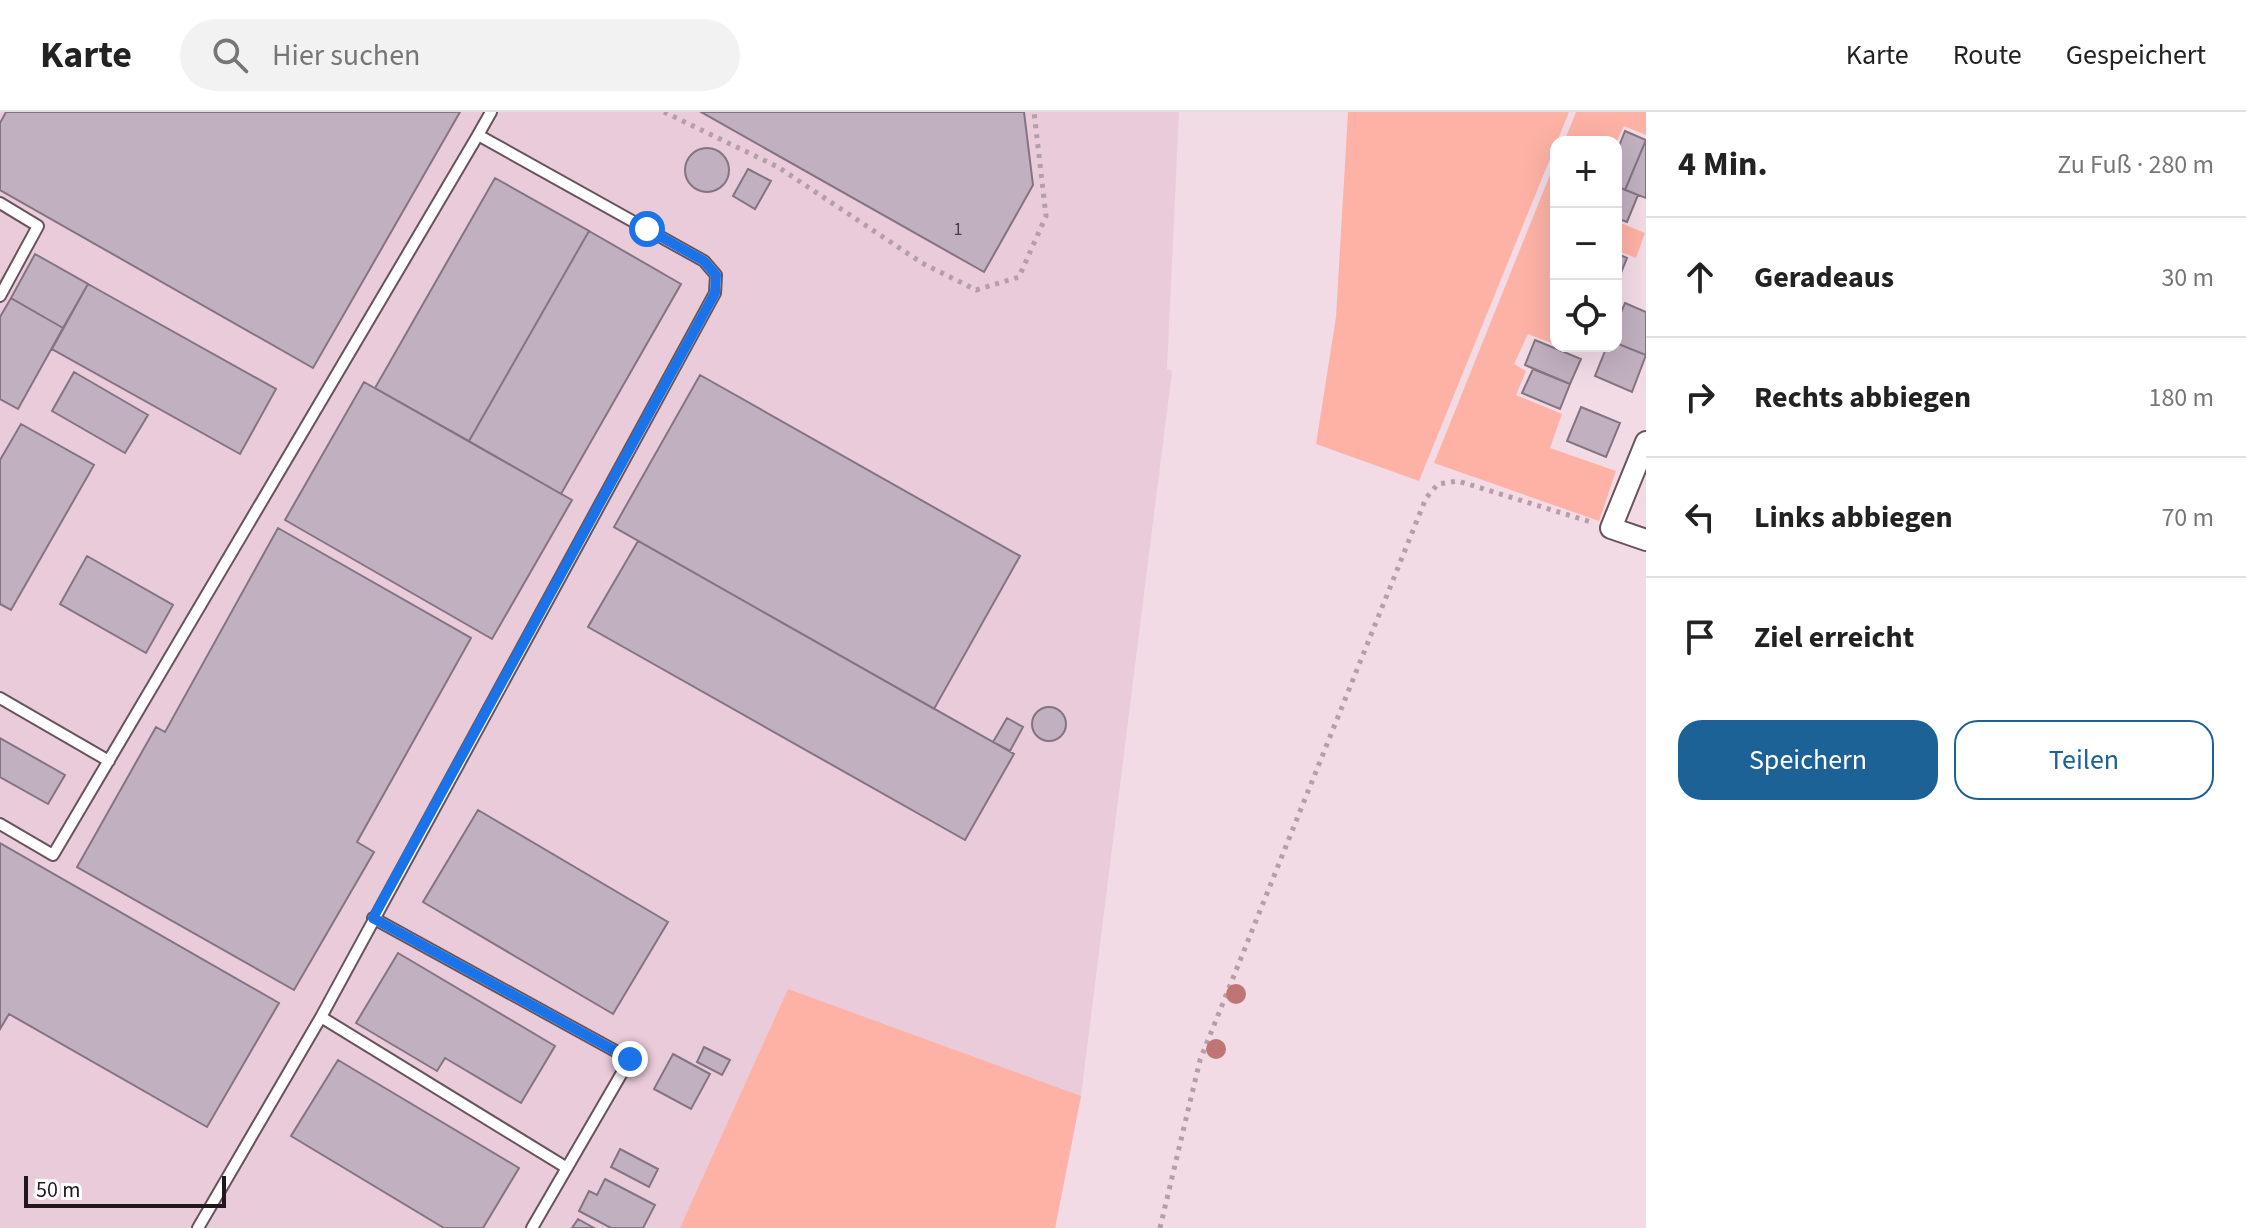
<!DOCTYPE html>
<html lang="de">
<head>
<meta charset="utf-8">
<style>
  body { margin:0; font-family:"Source Sans 3",sans-serif; background:#f2f2f2; color:#222 }
  .controls { position:absolute; right:24px; top:24px; display:grid; overflow:hidden; border-radius:16px; box-shadow:0 8px 32px #0002 }
  .controls button { width:72px; height:72px; display:grid; place-items:center; padding:0; border:0; border-bottom:2px solid #e0e0e0; background:#fff; color:#222; font:40px sans-serif }
  .scale { position:absolute; left:24px; bottom:20px; width:202px; box-sizing:border-box; padding-left:8px; border:4px solid #20181b; border-top:0; font-size:22px; line-height:28px; white-space:nowrap; color:#20181b; -webkit-text-stroke:6px #fff; paint-order:stroke }
  .stop { position:absolute; width:24px; height:24px; margin:-18px; border:6px solid #1a73e8; border-radius:50%; background:#fff }
  .stop.end { background:#1a73e8; border-color:#fff; box-shadow:0 2px 8px #0008 }
  .list { margin:0; padding:0; list-style:none }
  h2 { display:flex; justify-content:space-between; align-items:center; height:104px; margin:0; padding:0 32px; font-size:34px }
  h2 small { font-size:26px; font-weight:400; color:#767676 }
  .list li { display:grid; grid-template-columns:52px 1fr auto; gap:24px; align-items:center; box-sizing:border-box; height:120px; padding:0 32px; border-top:2px solid #e0e0e0 }
  .list b { display:block; font-size:30px; white-space:nowrap }
  .list em { font-size:26px; font-style:normal; color:#767676 }
  .actions { display:flex; gap:16px; padding:24px 32px }
  .actions a { flex:1; padding:18px 0; border:2px solid #1d6297; border-radius:24px; text-align:center; font-size:28px; color:#1d6297 }
  .actions .main { background:#1d6297; color:#fff }
  .icon { flex:none; width:44px; height:44px; fill:none; stroke:currentColor; stroke-width:2; stroke-linecap:round; stroke-linejoin:round }
  .map { position:relative; flex:none; width:1646px; height:1116px; overflow:hidden }
  header { display:flex; align-items:center; gap:48px; box-sizing:border-box; height:112px; padding:0 40px; background:#fff; border-bottom:2px solid #e0e0e0 }
  header strong { font-size:38px }
  nav { display:flex; gap:44px; margin-inline-start:auto; font-size:28px }
  .search { width:560px; height:72px; background:#f2f2f2; display:flex; align-items:center; gap:20px; box-sizing:border-box; padding:0 28px; border-radius:44px; color:#767676; font-size:30px }
  main { display:flex }
  aside { flex:1; background:#fff }
  .map>svg:first-child { display:block }
  .built { fill:#eacbd9 }
  .green { fill:#fdb2a5 }
  .building { fill:#c1b0c0; stroke:#847483; stroke-width:2 }
  .lines { fill:none; stroke-linecap:round; stroke-linejoin:round }
  .service-casing { stroke:#67535c; stroke-width:14 }
  .minor-casing { stroke:#67535c; stroke-width:24 }
  .path { stroke:#b29fa8; stroke-width:5; stroke-dasharray:4 6; stroke-linecap:butt }
  .service { stroke:#fff; stroke-width:10 }
  .minor { stroke:#fff; stroke-width:20 }
  .tree { fill:#bf7574 }
  .route { stroke:#1a73e8; stroke-width:10 }
  .labels { text-anchor:middle; stroke-width:7; stroke-linejoin:round; paint-order:stroke }
  .number-label { font-size:18px; fill:#483e44 }
</style>
</head>
<body>
<header>
<strong>Karte</strong>
<div class="search"><svg class="icon" aria-label="search" viewBox="0 0 24 24"><circle cx="10" cy="10" r="6"/><path d="M15 15l6 6"/></svg>Hier suchen</div>
<nav><a>Karte</a><a>Route</a><a>Gespeichert</a></nav>
</header>
<main>
<div class="map">
<svg width="1646" height="1116" viewBox="0 0 1646 1116">
  <rect width="100%" height="100%" fill="#f3dbe6"/>
  <path class="built" d="M0,0h1179l-12,257 5,2 -91,725 -26,132h-1055z"/>
  <path class="green" d="M1348,0h221l-150,369 -103,-37 20,-127z
    M1576,0h70v23l-22,-9 -8,17 -52,-1z
    M1556,48v185l-28,-11 -14,30 12,7 -10,24 46,19 -12,34 66,23 -17,50 -165,-58z
    M1616,109l29,12 -9,25 -20,-8z
    M788,877l293,107 -26,132h-375z"/>
  <path class="building" d="M6,0h454l-147,256 -313,-178v-67z
    M701,0h323l9,73 -49,87z
    M1625,19l21,9 -21,50 -9,-4v-32z
    M1646,28v58l-21,-8z
    M685 58a22 22 0 1 1 44 0a22 22 0 1 1-44 0Z
    M748,57l23,12 -16,28 -22,-13z
    M495,66l94,53 -120,210 -94,-53z
    M1616,74l22,9 -11,27 -11,-4z
    M589,119l92,53 -120,210 -92,-53z
    M1616,141l11,5 -11,27z
    M35,142l53,30 -25,44 -52,-30z
    M88,172l188,105 -36,65 -188,-105z
    M11,186l52,30 -45,81 -18,-10v-82z
    M1625,191l21,9v43l-30,-12v-19z
    M1535,228l46,19 -11,25 -45,-19z
    M1616,231l30,12 -14,37 -37,-16 12,-30h9z
    M1533,257l37,15 -10,25 -38,-16z
    M74,260l74,43 -23,38 -73,-42z
    M700,263l320,181 -86,153 -320,-182z
    M364,270l208,118 -80,139 -207,-119z
    M1581,295l39,16 -14,34 -39,-16z
    M21,312l73,41 -83,145 -11,-6v-144z
    M278,416l193,110 -114,204 17,10 -80,138 -217,-123 79,-140 9,5z
    M638,429l376,213 -49,86 -377,-213z
    M87,444l86,49 -27,48 -86,-49z
    M1032 612a17 17 0 1 1 34 0a17 17 0 1 1-34 0Z
    M1007,606l16,9 -13,24 -17,-9z
    M0,626l65,37 -17,29 -48,-27z
    M478,698l190,112 -55,92 -190,-112z
    M0,731l279,160 -72,124 -198,-113 -9,15z
    M398,841l157,93 -34,57 -76,-45 -8,13 -81,-48z
    M704,935l26,13 -8,15 -25,-13z
    M673,942l37,20 -19,35 -37,-20z
    M338,948l181,108 -36,60h-39l-153,-92z
    M620,1037l38,20 -9,18 -38,-20z
    M605,1067l50,26 -12,23h-32l-32,-17 10,-20 8,4z
    M578,1107l16,9h-22z"/>
  <g class="lines">
    <defs>
      <path id="service" d="M0,91l38,23 -38,70
        M0,586l109,63
        M0,712l53,31 425,-720
        M373,806l257,141 -98,169
        M321,905l246,151
        M198,1116l123,-211 394,-724 1,-18 -12,-14 -226,-126 13,-23"/>
      <path id="minor" d="M1646,330l-35,86 35,12"/>
    </defs>
    <use href="#service" class="service-casing"/>
    <use href="#minor" class="minor-casing"/>
    <path class="path" d="M664,0l114,55 144,96 54,27 43,-13 27,-61 -12,-104
      M1160,1116l40,-168 226,-562 12,-14 20,-3 133,41"/>
    <use href="#service" class="service"/>
    <use href="#minor" class="minor"/>
  </g>
  <g class="tree">
    <circle cx="1236" cy="882" r="10"/>
    <circle cx="1216" cy="937" r="10"/>
  </g>
  <g class="lines">
    <path class="route" d="M630,947l-257,-141 342,-625 1,-18 -12,-14 -57,-32"/>
  </g>
  <g class="labels">
    <g class="number-label">
      <text x="958" y="123">1</text>
    </g>
  </g>
</svg>
<div class="controls">
<button>+</button>
<button>−</button>
<button><svg class="icon" aria-label="locate" viewBox="0 0 24 24"><circle cx="12" cy="12" r="6"/><path d="M12 2v4M12 18v4M2 12h4M18 12h4"/></svg></button>
</div>
<div class="scale">50 m</div>
<div class="stop" style="left:647px;top:117px"></div>
<div class="stop end" style="left:630px;top:947px"></div>
</div>
<aside>
<h2>4 Min.<small>Zu Fuß · 280 m</small></h2>
<ul class="list">
<li><svg class="icon" aria-label="ahead" viewBox="0 0 24 24"><path d="M12 20V5M6 11l6-6 6 6"/></svg><div><b>Geradeaus</b></div><em>30 m</em></li>
<li><svg class="icon" aria-label="right" viewBox="0 0 24 24"><path d="M7 20v-9h11M14 6l5 5-5 5"/></svg><div><b>Rechts abbiegen</b></div><em>180 m</em></li>
<li><svg class="icon" aria-label="left" viewBox="0 0 24 24"><path d="M17 20v-9H6M10 6l-5 5 5 5"/></svg><div><b>Links abbiegen</b></div><em>70 m</em></li>
<li><svg class="icon" aria-label="arrive" viewBox="0 0 24 24"><path d="M6 21V4h12l-3 4 3 4H6"/></svg><div><b>Ziel erreicht</b></div></li>
</ul>
<div class="actions"><a class="main">Speichern</a><a>Teilen</a></div>
</aside>
</main>
</body>
</html>
